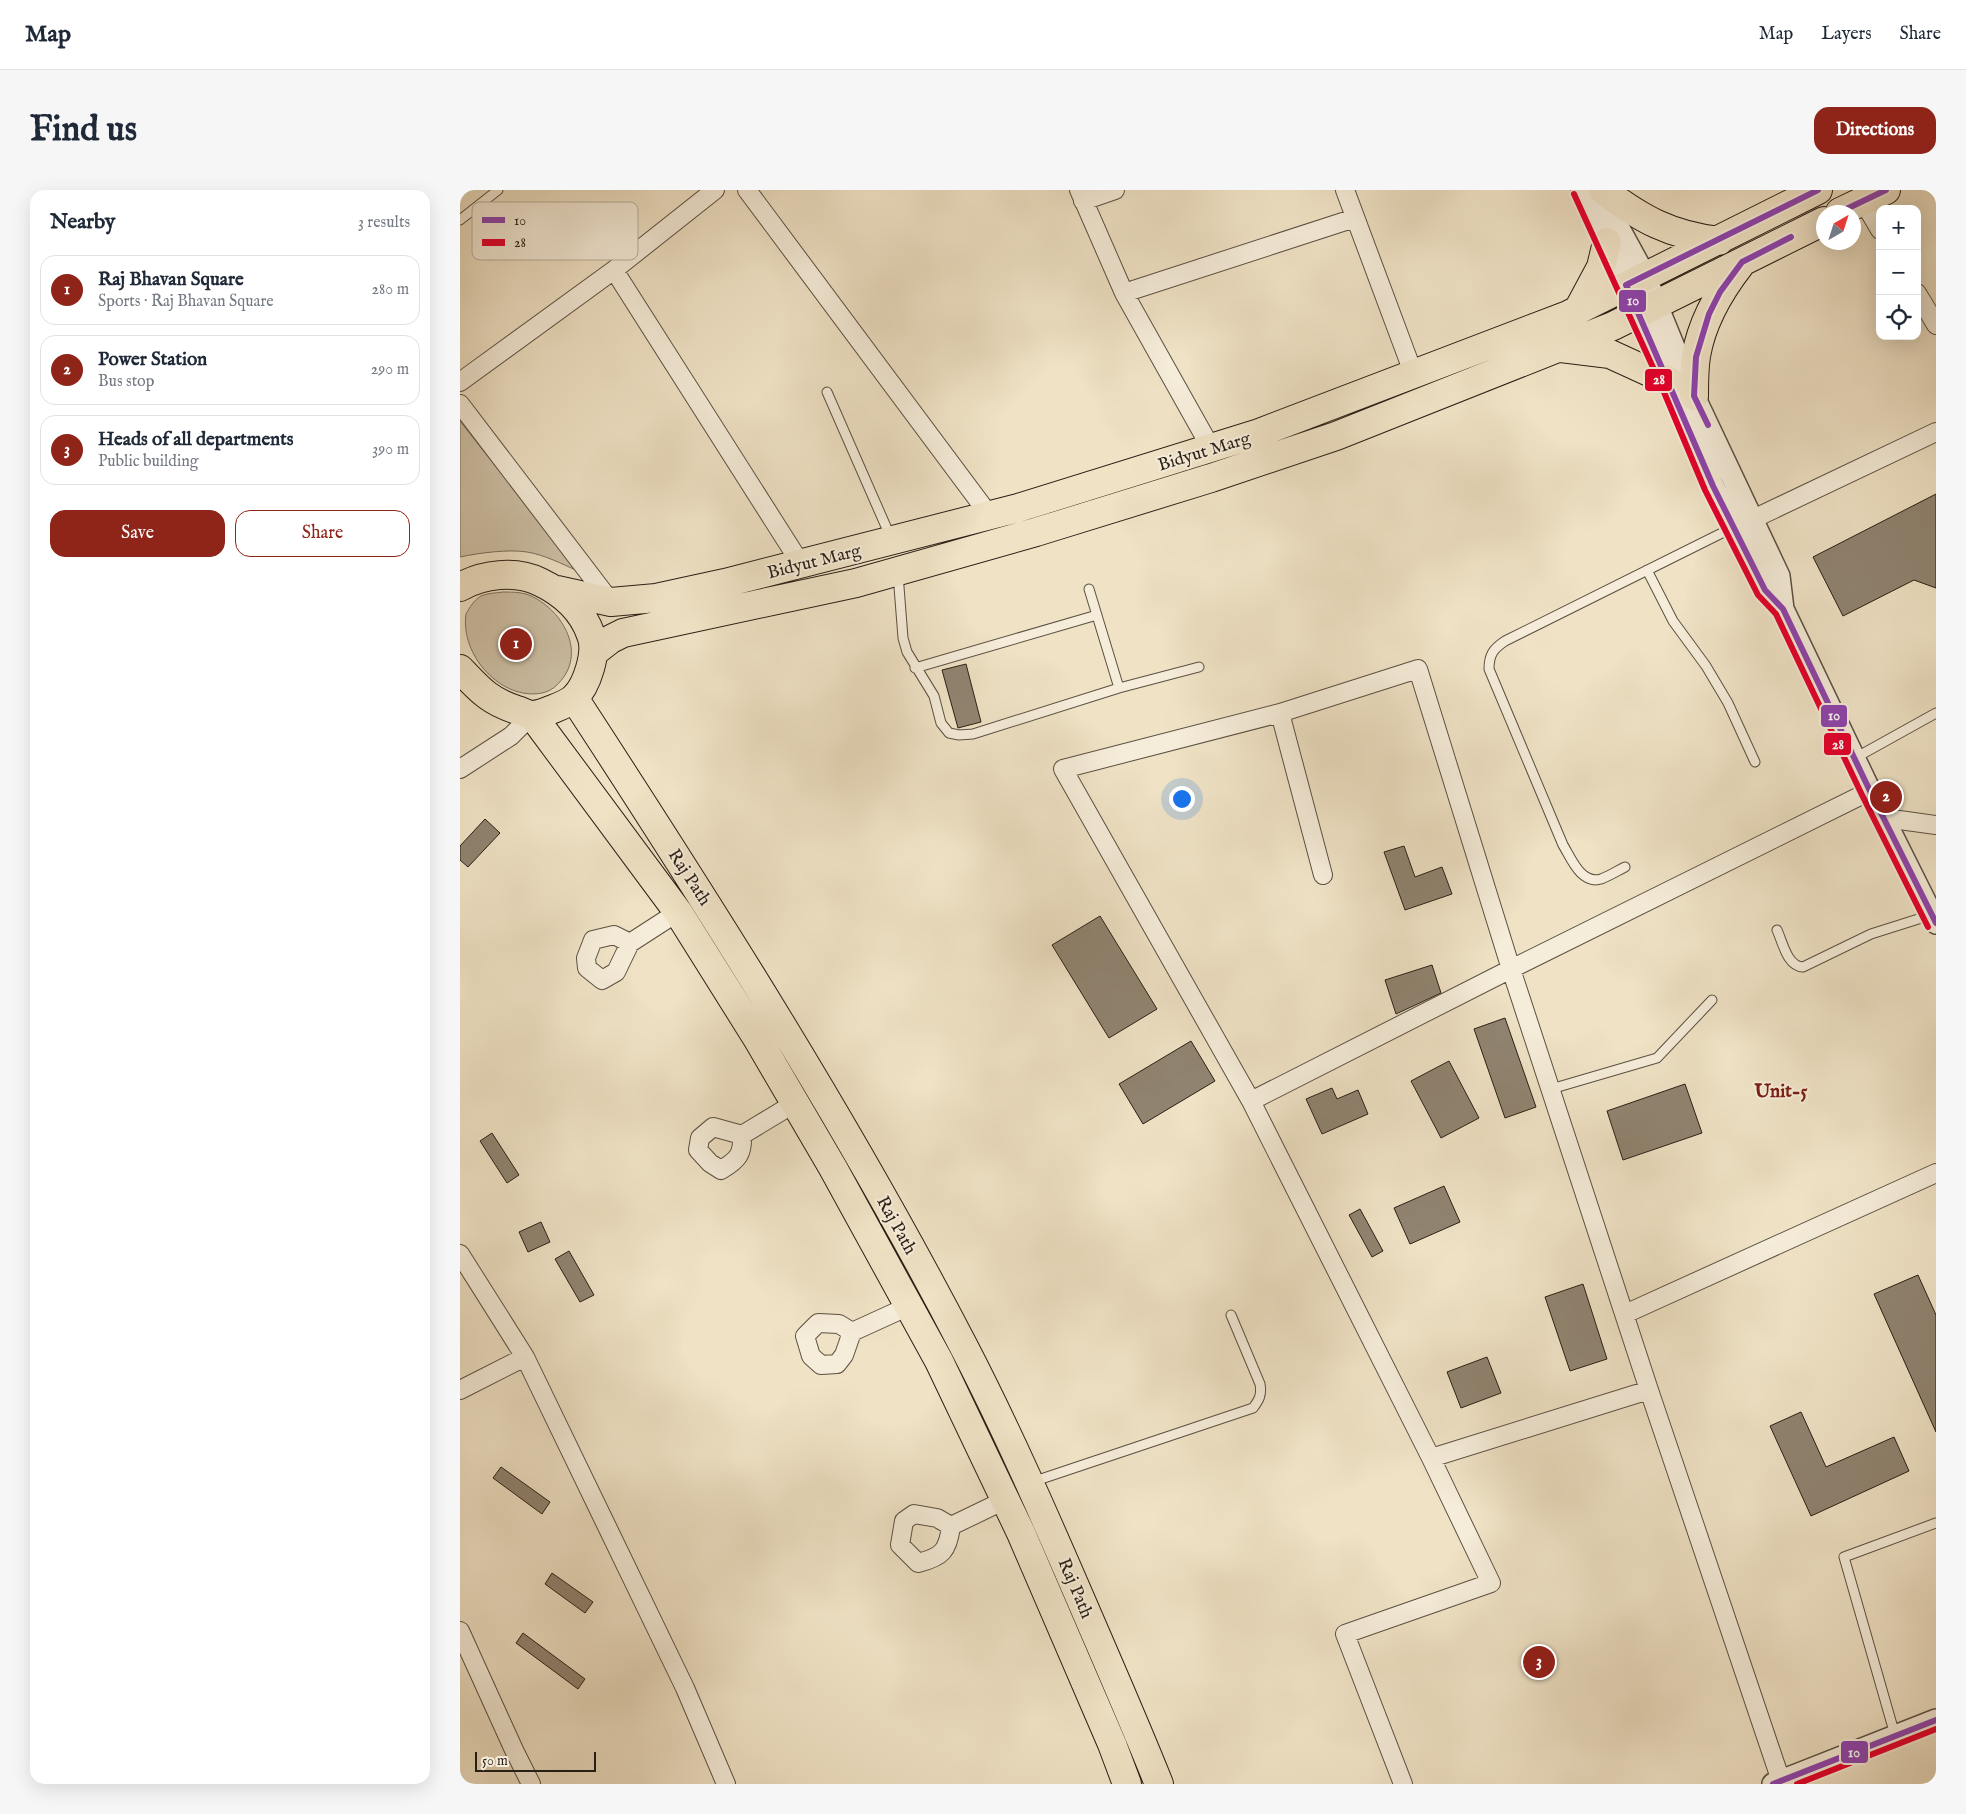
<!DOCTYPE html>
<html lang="en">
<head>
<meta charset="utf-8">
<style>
  body { margin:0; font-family:"IM FELL English",serif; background:#f6f6f7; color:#1f2937 }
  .controls { position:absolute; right:15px; top:15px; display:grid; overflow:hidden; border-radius:10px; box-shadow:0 5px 20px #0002 }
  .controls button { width:45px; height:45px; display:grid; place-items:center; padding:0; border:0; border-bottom:1px solid #e0e1e3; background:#fff; color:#1f2937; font:25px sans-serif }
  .compass { position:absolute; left:1356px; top:15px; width:45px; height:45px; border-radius:50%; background:#fff; box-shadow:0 5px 20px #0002; rotate:39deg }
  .scale { position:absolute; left:15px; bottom:12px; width:121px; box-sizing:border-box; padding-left:5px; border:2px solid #2a1f16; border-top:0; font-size:14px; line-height:18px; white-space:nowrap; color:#2a1f16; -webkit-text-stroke:4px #f5ecd9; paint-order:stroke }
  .you { position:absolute; left:721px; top:608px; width:18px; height:18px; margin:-12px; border:4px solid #fff; border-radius:50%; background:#1a73e8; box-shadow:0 0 0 8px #1a73e833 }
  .badge { display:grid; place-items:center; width:32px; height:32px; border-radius:50%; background:#8f2418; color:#fff; font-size:16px; font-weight:700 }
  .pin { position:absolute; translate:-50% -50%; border:2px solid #fff; box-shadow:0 1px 5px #0006 }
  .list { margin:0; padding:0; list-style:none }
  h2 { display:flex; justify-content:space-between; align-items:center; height:65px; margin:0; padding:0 20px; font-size:21px }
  h2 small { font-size:16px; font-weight:400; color:#747a83 }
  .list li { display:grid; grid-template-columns:32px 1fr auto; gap:15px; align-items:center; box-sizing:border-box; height:70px; margin:0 10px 10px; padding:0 10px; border:1px solid #e0e1e3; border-radius:15px }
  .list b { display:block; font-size:19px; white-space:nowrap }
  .list p { margin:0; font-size:16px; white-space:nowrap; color:#747a83 }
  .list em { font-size:16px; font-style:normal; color:#747a83 }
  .actions { display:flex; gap:10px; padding:15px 20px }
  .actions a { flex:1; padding:11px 0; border:1px solid #8f2418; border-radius:15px; text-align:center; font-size:18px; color:#8f2418 }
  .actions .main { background:#8f2418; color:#fff }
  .icon { flex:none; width:28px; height:28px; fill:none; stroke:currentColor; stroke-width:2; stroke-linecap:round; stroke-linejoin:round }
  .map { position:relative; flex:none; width:1476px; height:1594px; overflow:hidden; border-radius:15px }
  header { display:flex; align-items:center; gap:30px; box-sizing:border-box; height:70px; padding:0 25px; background:#fff; border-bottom:1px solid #e0e1e3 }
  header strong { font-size:24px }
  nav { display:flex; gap:28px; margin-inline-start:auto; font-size:18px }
  .intro { display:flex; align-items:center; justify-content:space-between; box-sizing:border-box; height:120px; padding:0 30px }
  h1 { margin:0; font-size:35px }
  .button { padding:12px 22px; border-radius:15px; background:#8f2418; color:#fff; font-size:18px; font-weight:700 }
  main { display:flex; gap:30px; padding:0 30px }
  aside { flex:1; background:#fff; border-radius:15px; box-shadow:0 5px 20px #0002 }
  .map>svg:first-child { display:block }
  .green { fill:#cec1a7; stroke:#7c705e }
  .building { fill:#908471; stroke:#2a1f16 }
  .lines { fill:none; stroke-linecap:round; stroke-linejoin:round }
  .service-casing { stroke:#5b5042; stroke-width:11 }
  .minor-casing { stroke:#5b5042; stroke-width:20 }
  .tertiary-casing { stroke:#5b5042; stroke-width:24 }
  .primary-casing { stroke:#2a1f16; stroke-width:30 }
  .service { stroke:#f5ecd9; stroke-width:9 }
  .minor { stroke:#f5ecd9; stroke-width:18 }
  .tertiary { stroke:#f5ecd9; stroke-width:21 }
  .primary { stroke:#efe2c5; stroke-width:28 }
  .bus-1-casing { stroke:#f5ecd9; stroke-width:10 }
  .bus-2-casing { stroke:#f5ecd9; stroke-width:10 }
  .bus-1 { stroke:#8e44ad; stroke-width:6 }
  .bus-2 { stroke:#e4002b; stroke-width:6 }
  .labels { text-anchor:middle; stroke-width:4; stroke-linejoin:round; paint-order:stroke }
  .street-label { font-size:18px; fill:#2a1f16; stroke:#f5ecd9 }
  .neighbourhood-label { font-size:19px; font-weight:bold; fill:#7a1f14; stroke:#f5ecd9 }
  .key { fill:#f5ecd9; stroke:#b8ae9e; stroke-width:1 }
  .key-label { font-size:14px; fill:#2a1f16 }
  .line-badge { stroke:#f5ecd9; stroke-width:2 }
  .badge-label { font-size:14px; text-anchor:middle; font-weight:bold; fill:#fff }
</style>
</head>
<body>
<header>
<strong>Map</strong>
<nav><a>Map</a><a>Layers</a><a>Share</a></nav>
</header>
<div class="intro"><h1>Find us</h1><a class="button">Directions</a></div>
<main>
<aside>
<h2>Nearby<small>3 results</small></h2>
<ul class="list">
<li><span class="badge">1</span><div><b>Raj Bhavan Square</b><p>Sports · Raj Bhavan Square</p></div><em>280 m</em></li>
<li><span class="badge">2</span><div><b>Power Station</b><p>Bus stop</p></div><em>290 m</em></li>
<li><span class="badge">3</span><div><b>Heads of all departments</b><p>Public building</p></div><em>390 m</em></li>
</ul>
<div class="actions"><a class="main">Save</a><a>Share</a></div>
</aside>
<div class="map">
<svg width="1476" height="1594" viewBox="0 0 1476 1594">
  <rect width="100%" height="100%" fill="#efe2c5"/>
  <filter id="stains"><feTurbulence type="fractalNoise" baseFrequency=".004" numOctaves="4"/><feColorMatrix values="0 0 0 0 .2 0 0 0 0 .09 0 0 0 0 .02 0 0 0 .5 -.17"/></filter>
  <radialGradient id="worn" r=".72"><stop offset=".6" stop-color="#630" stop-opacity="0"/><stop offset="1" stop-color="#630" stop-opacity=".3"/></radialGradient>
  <path class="green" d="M0,231l118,150c-16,-7 -33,-16 -51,-19 -19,-3 -48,1 -67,5z
    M43,402c7,0 16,0 23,2 32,11 60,53 37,84 -6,8 -12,13 -21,15 -40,8 -82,-37 -76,-79 4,-7 8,-14 15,-18 6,-3 15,-3 22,-4z"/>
  <path class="building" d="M1476,304v94l-22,-8 -71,36 -30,-59z
    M506,474l15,58 -23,6 -16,-58z
    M25,629l15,14 -32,34 -8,-7v-14z
    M944,656l11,31 27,-10 10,27 -47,16 -21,-58z
    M640,726l57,93 -48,29 -57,-93z
    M972,775l9,28 -45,21 -11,-34z
    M1045,828l31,89 -31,11 -31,-89z
    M731,851l24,40 -72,43 -24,-40z
    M989,871l30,57 -38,20 -30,-57z
    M1225,894l17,49 -79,27 -16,-49z
    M872,898l5,11 21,-9 10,24 -46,20 -16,-35z
    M32,943l27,42 -12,8 -27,-42z
    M984,996l16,36 -50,22 -16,-36z
    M900,1019l23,42 -11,6 -23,-42z
    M81,1032l9,20 -22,10 -9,-20z
    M109,1061l25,44 -14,7 -25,-43z
    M1458,1085l18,40v117l-62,-138z
    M1123,1094l24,75 -37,12 -25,-74z
    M1027,1167l14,36 -40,15 -14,-36z
    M1341,1222l25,55 68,-30 15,34 -98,45 -41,-90z
    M41,1277l49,35 -8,12 -49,-36z
    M92,1383l41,29 -8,11 -40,-29z
    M63,1443l62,46 -7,10 -62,-46z"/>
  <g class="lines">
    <defs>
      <path id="service" d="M0,30l38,-30
        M367,202l64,146
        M1187,380l26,51 33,45 22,37 27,59
        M438,384l5,64 4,14 27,44 7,27 8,10 10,2 14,-1 146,-46 80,-21
        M629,399l30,99
        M455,478l182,-53
        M1395,568l81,-45
        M1165,677c-8,4 -16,9 -24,12 -20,6 -30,-21 -38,-34l-74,-176c0,-14 4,-20 16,-28l229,-114
        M1317,740c6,13 10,36 26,37l68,-33 60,-19
        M1091,899l106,-31 55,-58
        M572,1292l221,-74c6,-8 9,-13 7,-24l-29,-69
        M1435,1545l-51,-178 92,-34"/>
      <path id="minor" d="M255,0l-101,80 187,294
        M287,0l243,326
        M619,0l45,103 87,155
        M885,0l69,185
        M623,11l32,-11
        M1403,11l17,29
        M664,103l231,-75
        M1457,103l19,32
        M0,192l154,-112
        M0,214l151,198
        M1293,329l183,-87
        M820,523l43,162
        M0,579l51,-33 21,-21
        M1425,628l51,7
        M170,753l-16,-8 -21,5 -7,18 1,10 15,12 14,-8 14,-29 48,-31
        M791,911l260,-132 138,421 132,391
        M282,945l-29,-8 -13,11 -2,12 12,13 11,7c17,-10 22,-16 21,-35l53,-32
        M0,1064l65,103 160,331 41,96
        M1165,1124l311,-141
        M392,1142l-13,-8 -21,-1 -13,13 6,20 10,9 16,-1 7,-9 8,-23 57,-26
        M0,1200l65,-33
        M971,1268l218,-68
        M491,1336l-14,-8 -23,-4 -10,7 -4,24 18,18c24,-6 30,-12 33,-37l54,-26
        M0,1441l54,119 17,34
        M943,1594l-58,-150 146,-51 -60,-125 -180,-357 -188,-332 217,-56 138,-44 93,300 359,-178"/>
      <path id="tertiary" d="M1122,0l87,191 44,105 52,104 18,19 87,182 66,132
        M1138,0l47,86 49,120 85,180 4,33
        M1313,1594l163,-64"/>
      <path id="primary" d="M1143,0c38,29 67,45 116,51
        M1380,22l46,-22
        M1118,120l23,-43 6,-25
        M1101,158l49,6 59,27
        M1234,206c0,-13 0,-27 2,-40 6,-35 23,-64 44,-91
        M0,397c23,-13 55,-17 80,-5 23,11 42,27 51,53 7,17 -4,51 -17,63 -6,6 -34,17 -42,17 -5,0 -10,-4 -15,-5 -28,-9 -37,-20 -57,-41
        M97,400l54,12 45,-4 69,-15 293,-75 241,-75 309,-118 250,-125
        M133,463l18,-14 12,-6 233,-50 180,-51 175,-54 125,-42 277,-110 211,-105
        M114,508c138,212 274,425 390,649 44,85 82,172 120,260 25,58 51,117 75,177
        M72,525l146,197 79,126 76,130 106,193 82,172 91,211 15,40"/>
    </defs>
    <use href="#service" class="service-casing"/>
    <use href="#minor" class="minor-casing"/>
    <use href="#tertiary" class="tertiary-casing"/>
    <use href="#primary" class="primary-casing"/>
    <use href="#service" class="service"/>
    <use href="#minor" class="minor"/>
    <use href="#tertiary" class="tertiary"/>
    <use href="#primary" class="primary"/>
    <defs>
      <path id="bus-1" d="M1358,0l-192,95 87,201 52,104 18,19 87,182 66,132
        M1380,22l46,-22
        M1248,235l-14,-29 2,-39 13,-43 11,-22 22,-30 49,-25
        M1313,1594l163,-64"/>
      <path id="bus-2" d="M1114,4l87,191 44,105 53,105 18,19 86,181 66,132
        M1337,1594l139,-55"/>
    </defs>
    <use href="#bus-1" class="bus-1-casing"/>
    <use href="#bus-2" class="bus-2-casing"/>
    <use href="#bus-1" class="bus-1"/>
    <use href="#bus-2" class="bus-2"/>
  </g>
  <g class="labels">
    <g class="street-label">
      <text transform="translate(744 261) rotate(-17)" y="6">Bidyut Marg</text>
      <text transform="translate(354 371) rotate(-14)" y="6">Bidyut Marg</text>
      <text transform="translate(230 687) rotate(57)" y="6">Raj Path</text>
      <text transform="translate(437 1035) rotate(61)" y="6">Raj Path</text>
      <text transform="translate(616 1398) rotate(67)" y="6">Raj Path</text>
    </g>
    <g class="neighbourhood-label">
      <text x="1321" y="907">Unit-5</text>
    </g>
  </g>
  <rect x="12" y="12" width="166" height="58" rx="8" class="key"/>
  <rect x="22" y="27" width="23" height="6" fill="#8e44ad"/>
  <rect x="22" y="49" width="23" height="7" fill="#e4002b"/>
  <g class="key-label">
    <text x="54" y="35">10</text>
    <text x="54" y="57">28</text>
  </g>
  <g class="line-badge">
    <rect x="1158" y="99" width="29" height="24" rx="5" fill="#8e44ad"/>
    <rect x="1184" y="178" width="29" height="24" rx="5" fill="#e4002b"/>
    <rect x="1360" y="514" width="28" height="24" rx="5" fill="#8e44ad"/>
    <rect x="1363" y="542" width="29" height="24" rx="5" fill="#e4002b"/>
    <rect x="1380" y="1550" width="29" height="24" rx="5" fill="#8e44ad"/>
  </g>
  <g class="badge-label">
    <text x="1173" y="115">10</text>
    <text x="1199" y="194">28</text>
    <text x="1374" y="530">10</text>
    <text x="1378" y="559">28</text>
    <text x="1394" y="1567">10</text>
  </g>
  <rect width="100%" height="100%" filter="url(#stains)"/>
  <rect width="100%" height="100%" fill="url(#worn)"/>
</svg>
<div class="controls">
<button>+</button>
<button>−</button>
<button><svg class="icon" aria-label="locate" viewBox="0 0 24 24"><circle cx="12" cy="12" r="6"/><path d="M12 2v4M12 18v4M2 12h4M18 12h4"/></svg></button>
</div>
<svg class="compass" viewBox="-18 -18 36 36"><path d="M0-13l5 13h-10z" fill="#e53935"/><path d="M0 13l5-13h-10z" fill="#747a83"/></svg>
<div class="scale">50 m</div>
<div class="you"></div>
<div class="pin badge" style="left:56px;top:454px">1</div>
<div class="pin badge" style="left:1426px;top:607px">2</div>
<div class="pin badge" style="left:1079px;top:1472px">3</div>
</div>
</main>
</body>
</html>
